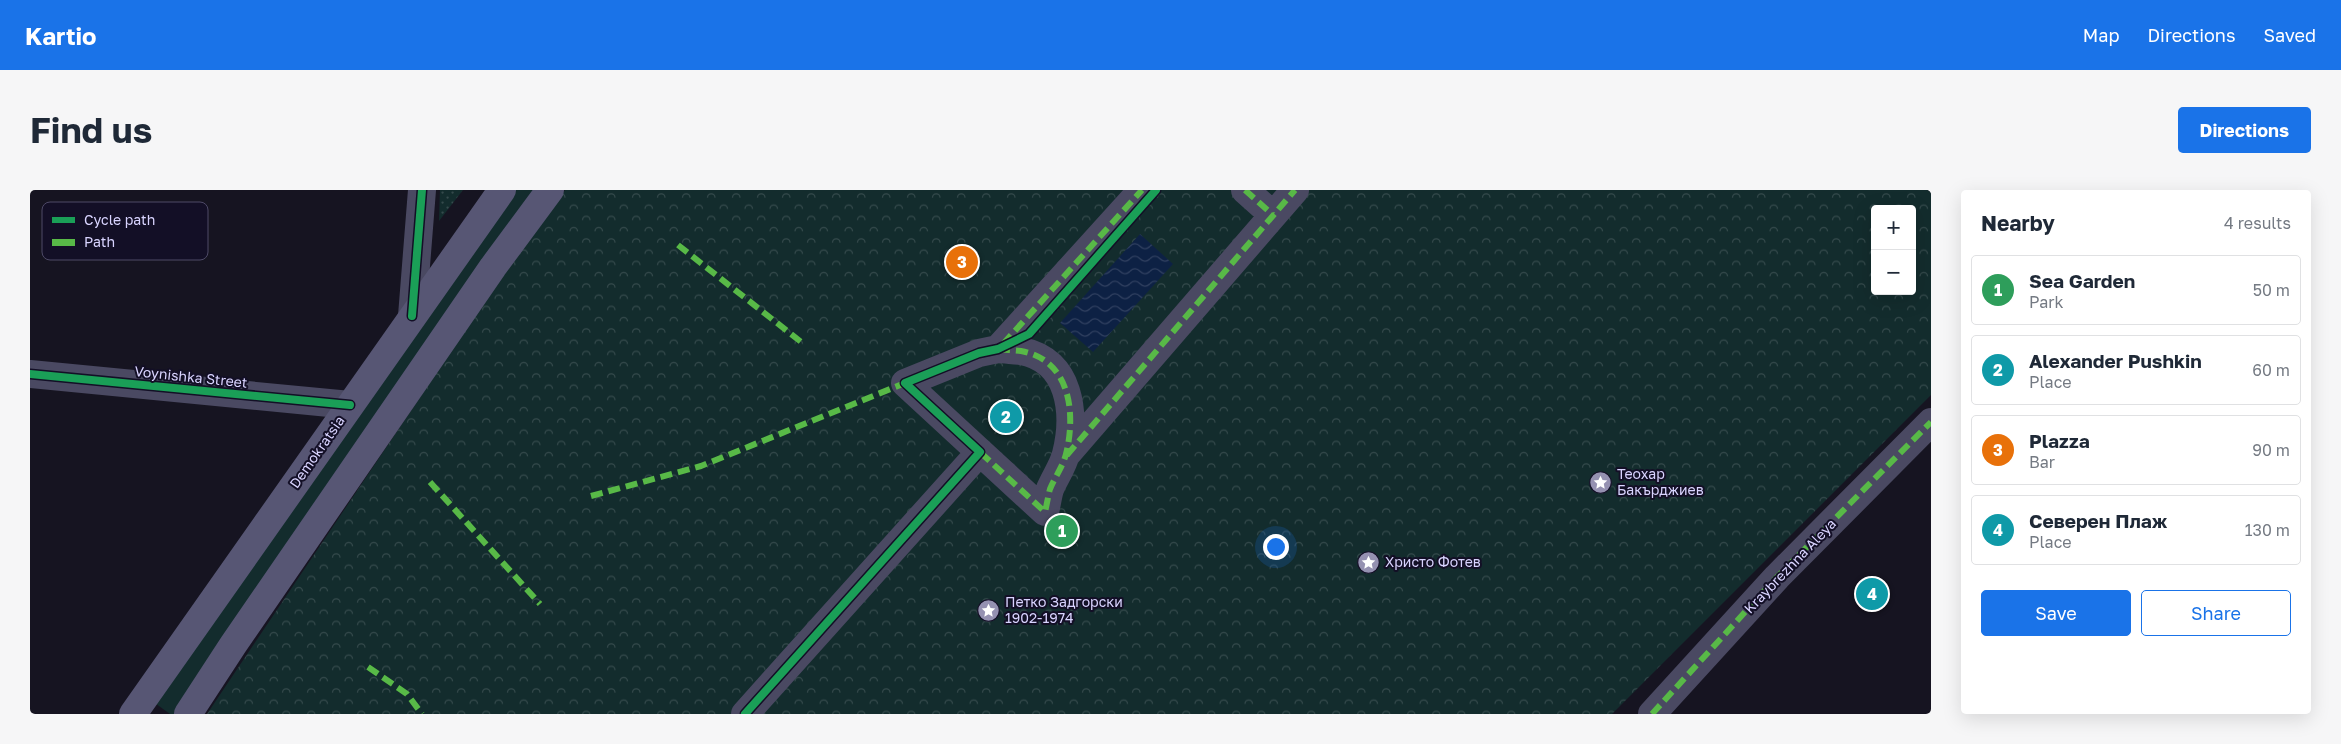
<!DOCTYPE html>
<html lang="en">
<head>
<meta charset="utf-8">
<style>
  body { margin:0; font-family:"Golos Text",sans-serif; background:#f6f6f7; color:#1f2937 }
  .controls { position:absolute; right:15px; top:15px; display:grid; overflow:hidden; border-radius:5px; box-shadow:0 5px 20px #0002 }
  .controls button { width:45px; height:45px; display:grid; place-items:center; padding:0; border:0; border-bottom:1px solid #e0e1e3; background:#fff; color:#1f2937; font:25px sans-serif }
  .you { position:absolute; left:1245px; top:356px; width:18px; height:18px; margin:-12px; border:4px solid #fff; border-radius:50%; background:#1a73e8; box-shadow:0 0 0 8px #1a73e833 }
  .badge { display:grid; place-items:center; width:32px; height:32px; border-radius:50%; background:#1a73e8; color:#fff; font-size:16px; font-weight:700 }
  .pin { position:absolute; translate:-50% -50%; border:2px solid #fff; box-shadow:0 1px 5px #0006 }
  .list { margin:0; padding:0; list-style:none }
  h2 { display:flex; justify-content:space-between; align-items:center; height:65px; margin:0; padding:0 20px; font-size:21px }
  h2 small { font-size:16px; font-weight:400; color:#747a83 }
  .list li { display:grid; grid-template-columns:32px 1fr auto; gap:15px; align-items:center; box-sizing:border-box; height:70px; margin:0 10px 10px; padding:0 10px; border:1px solid #e0e1e3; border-radius:5px }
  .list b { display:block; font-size:19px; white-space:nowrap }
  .list p { margin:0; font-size:16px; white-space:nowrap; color:#747a83 }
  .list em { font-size:16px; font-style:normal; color:#747a83 }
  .actions { display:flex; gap:10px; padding:15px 20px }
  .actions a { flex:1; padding:11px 0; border:1px solid #1a73e8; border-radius:5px; text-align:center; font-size:18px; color:#1a73e8 }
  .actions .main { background:#1a73e8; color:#fff }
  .map { position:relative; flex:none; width:1901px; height:524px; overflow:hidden; border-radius:5px }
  header { display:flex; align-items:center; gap:30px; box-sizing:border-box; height:70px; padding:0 25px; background:#1a73e8; color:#fff }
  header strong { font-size:24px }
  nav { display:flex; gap:28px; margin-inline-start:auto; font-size:18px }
  .intro { display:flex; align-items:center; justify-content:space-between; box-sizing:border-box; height:120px; padding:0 30px }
  h1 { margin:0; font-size:35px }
  .button { padding:12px 22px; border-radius:5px; background:#1a73e8; color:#fff; font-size:18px; font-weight:700 }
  main { display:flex; gap:30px; padding:0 30px }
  aside { flex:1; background:#fff; border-radius:5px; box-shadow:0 5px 20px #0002 }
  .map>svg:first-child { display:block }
  .grass { fill:#132c2d }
  .park { fill:url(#park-crowns); fill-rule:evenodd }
  .garden { fill:url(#garden-dots) }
  .water { fill:url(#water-waves) }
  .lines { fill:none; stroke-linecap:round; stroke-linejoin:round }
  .street { stroke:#4a4962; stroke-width:28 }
  .secondary { stroke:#575674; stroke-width:28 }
  .quiet { stroke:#58b947; stroke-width:6; stroke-dasharray:12 6; stroke-linecap:butt }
  .cycleway-casing { stroke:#130f26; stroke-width:11 }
  .cycleway { stroke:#1a9f57; stroke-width:8 }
  .labels { text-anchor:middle; stroke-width:4; stroke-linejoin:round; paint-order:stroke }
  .street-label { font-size:14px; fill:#d9d4ff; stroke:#130f26 }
  .poi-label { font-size:14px; fill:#d9d4ff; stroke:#130f26; text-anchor:start }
  .key { fill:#130f26; stroke:#4e4a67; stroke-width:1 }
  .key-label { font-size:14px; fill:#d9d4ff }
</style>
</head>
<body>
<header>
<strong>Kartio</strong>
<nav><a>Map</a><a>Directions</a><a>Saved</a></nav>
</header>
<div class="intro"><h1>Find us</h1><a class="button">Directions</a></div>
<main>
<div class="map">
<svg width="1901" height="524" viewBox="0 0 1901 524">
  <defs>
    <pattern id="park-crowns" width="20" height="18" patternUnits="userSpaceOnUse" patternTransform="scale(1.25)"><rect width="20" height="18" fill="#132c2d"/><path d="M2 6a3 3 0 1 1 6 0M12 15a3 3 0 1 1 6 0" fill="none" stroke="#354a4c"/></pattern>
    <pattern id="garden-dots" width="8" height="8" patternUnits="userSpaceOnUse" patternTransform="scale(1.25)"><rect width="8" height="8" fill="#132c2d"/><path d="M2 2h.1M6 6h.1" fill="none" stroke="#354a4c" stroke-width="1.8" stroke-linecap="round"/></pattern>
    <pattern id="water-waves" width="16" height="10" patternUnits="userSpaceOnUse" patternTransform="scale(1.25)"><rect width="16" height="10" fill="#0d2144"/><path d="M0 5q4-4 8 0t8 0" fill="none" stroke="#304060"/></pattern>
  </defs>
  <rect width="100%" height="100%" fill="#161421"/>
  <path class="grass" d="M482,0h29l-360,524h-11l-18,-13z"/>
  <path class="park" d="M535,0h1366v205l-319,319h-1405l291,-433zM1845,19h37v82h-37z"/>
  <path class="garden" d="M410,0h23l-24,31z"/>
  <path class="water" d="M1110,44l33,30 -80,88 -33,-29z"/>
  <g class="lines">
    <path class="street" d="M1215,0l28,25
      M382,126l10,-126
      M968,159c7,1 15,1 23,2 50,9 55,63 45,103 -3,12 -11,23 -16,35 -2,7 -3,15 -5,23l-140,-129 74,-30z
      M968,159l144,-159
      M0,184l320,31
      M1036,265l229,-265
      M715,524l235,-262
      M1622,524l125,-137 154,-155"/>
    <path class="secondary" d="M103,524l369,-524
      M158,524l45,-69 260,-378 57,-77"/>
    <path class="quiet" d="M1215,0l28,25
      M648,55l127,100
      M973,154l139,-154
      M968,159c7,1 15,1 23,2 50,9 55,63 45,103 -3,12 -11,23 -16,35 -2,7 -3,15 -5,23l-140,-129 74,-30z
      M1037,265l228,-265
      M400,292l110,122
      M561,306l110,-30 204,-83
      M338,477l39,27 15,20
      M1622,524l125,-137 154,-155"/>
    <defs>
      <path id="cycleway" d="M382,126l10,-126
        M0,184l320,31
        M715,524l235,-262 -75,-69 74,-30 19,-4 31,-15 127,-144"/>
    </defs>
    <use href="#cycleway" class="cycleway-casing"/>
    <use href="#cycleway" class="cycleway"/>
  </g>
  <defs>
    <symbol id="sight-disc" viewBox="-11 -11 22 22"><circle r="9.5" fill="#9591b1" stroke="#130f26"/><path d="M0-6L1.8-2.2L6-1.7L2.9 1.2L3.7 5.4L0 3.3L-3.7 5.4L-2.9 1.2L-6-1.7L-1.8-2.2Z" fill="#fff"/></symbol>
  </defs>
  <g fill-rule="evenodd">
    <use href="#sight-disc" x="1558" y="280" width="25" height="25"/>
    <use href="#sight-disc" x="1326" y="360" width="25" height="25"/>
    <use href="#sight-disc" x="946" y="408" width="25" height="25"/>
  </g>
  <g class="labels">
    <g class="street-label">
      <text transform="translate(161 187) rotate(6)" y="5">Voynishka Street</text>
      <text transform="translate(287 262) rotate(-55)" y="5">Demokratsia</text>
      <text transform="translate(1760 376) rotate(-46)" y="5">Kraybrezhna Aleya</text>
    </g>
    <g class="poi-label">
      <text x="1587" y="289">Теохар<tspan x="1587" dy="16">Бакърджиев</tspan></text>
      <text x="1355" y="377">Христо Фотев</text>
      <text x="975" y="417">Петко Задгорски<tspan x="975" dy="16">1902-1974</tspan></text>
    </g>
  </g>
  <rect x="12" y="12" width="166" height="58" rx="8" class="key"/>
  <rect x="22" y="27" width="23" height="6" fill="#1a9f57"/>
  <rect x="22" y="49" width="23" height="7" fill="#58b947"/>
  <g class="key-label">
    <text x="54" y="35">Cycle path</text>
    <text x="54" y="57">Path</text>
  </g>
</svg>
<div class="controls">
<button>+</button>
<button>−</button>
</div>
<div class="you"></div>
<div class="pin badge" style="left:1032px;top:341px;background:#2e9e5b">1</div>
<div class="pin badge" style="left:976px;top:227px;background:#0f9aa8">2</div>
<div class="pin badge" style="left:932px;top:72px;background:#e8710a">3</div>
<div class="pin badge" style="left:1842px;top:404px;background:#0f9aa8">4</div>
</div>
<aside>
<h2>Nearby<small>4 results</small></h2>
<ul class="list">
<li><span class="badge" style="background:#2e9e5b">1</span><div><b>Sea Garden</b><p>Park</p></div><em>50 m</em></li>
<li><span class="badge" style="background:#0f9aa8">2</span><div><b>Alexander Pushkin</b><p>Place</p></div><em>60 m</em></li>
<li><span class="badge" style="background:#e8710a">3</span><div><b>Plazza</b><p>Bar</p></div><em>90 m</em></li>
<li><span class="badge" style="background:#0f9aa8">4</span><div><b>Северен Плаж</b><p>Place</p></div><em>130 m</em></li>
</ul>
<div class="actions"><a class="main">Save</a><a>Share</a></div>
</aside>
</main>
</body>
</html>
